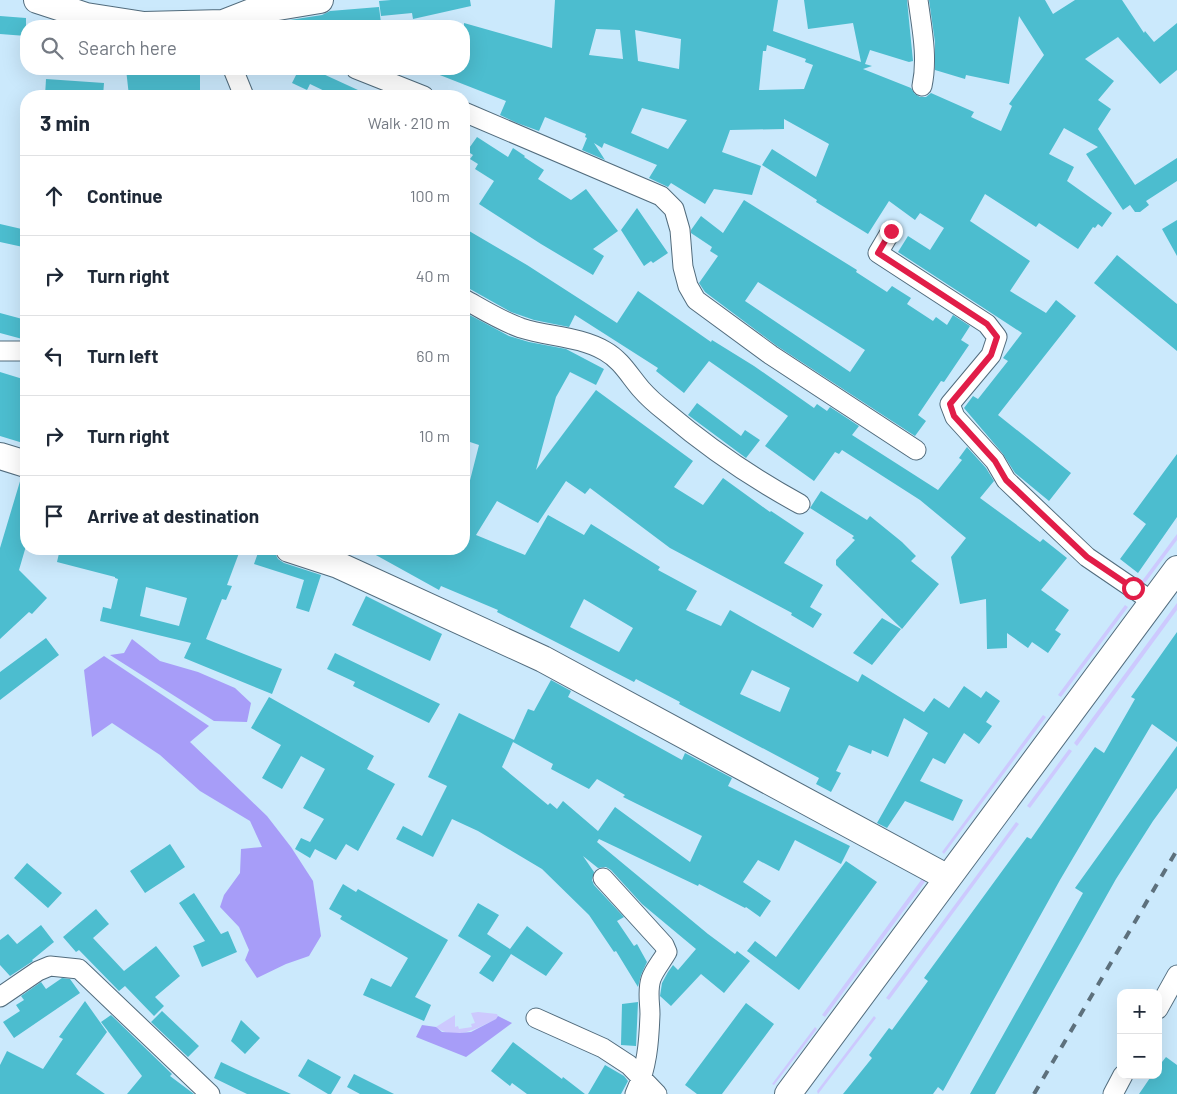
<!DOCTYPE html>
<html lang="en">
<head>
<meta charset="utf-8">
<style>
  body { margin:0; font-family:Barlow,sans-serif; background:#f6f6f7; color:#1f2937 }
  .controls { position:absolute; right:15px; bottom:15px; display:grid; overflow:hidden; border-radius:10px; box-shadow:0 5px 20px #0002 }
  .controls button { width:45px; height:45px; display:grid; place-items:center; padding:0; border:0; border-bottom:1px solid #e0e1e3; background:#fff; color:#1f2937; font:25px sans-serif }
  .stop { position:absolute; width:15px; height:15px; margin:-11px; border:4px solid #e11d48; border-radius:50%; background:#fff }
  .stop.end { background:#e11d48; border-color:#fff; box-shadow:0 1px 5px #0008 }
  .list { margin:0; padding:0; list-style:none }
  h2 { display:flex; justify-content:space-between; align-items:center; height:65px; margin:0; padding:0 20px; font-size:21px }
  h2 small { font-size:16px; font-weight:400; color:#747a83 }
  .list li { display:grid; grid-template-columns:32px 1fr auto; gap:15px; align-items:center; box-sizing:border-box; height:80px; padding:0 20px; border-top:1px solid #e0e1e3 }
  .list b { display:block; font-size:19px; white-space:nowrap }
  .list em { font-size:16px; font-style:normal; color:#747a83 }
  .icon { flex:none; width:28px; height:28px; fill:none; stroke:currentColor; stroke-width:2; stroke-linecap:round; stroke-linejoin:round }
  .map { position:relative; flex:none; width:1177px; height:1094px; overflow:hidden }
  .search { position:absolute; background:#fff; box-shadow:0 5px 20px #0002; left:20px; top:20px; width:450px; height:55px; display:flex; align-items:center; gap:12px; box-sizing:border-box; padding:0 18px; border-radius:20px; color:#747a83; font-size:19px }
  .panel { position:absolute; background:#fff; box-shadow:0 5px 20px #0002; left:20px; top:90px; width:450px; height:465px; border-radius:20px }
  .map>svg:first-child { display:block }
  .green { fill:#cdc9fe }
  .forest { fill:#a79df8 }
  .building { fill:#4cbdcf; fill-rule:evenodd }
  .lines { fill:none; stroke-linecap:round; stroke-linejoin:round }
  .street-casing { stroke:#526c7d; stroke-width:21 }
  .secondary-casing { stroke:#526c7d; stroke-width:28 }
  .street { stroke:#fff; stroke-width:19 }
  .secondary { stroke:#fff; stroke-width:26 }
  .rail { stroke:#5d707c; stroke-width:4; stroke-dasharray:9 9; stroke-linecap:butt }
  .route { stroke:#e11d48; stroke-width:6 }
</style>
</head>
<body>
<div class="map">
<svg width="1177" height="1094" viewBox="0 0 1177 1094">
  <rect width="100%" height="100%" fill="#cbe9fc"/>
  <path class="green" d="M1177,534v6l-32,43 -3,-2z
    M1177,603v7l-100,136 -3,-3z
    M1125,605l3,2 -67,90 -3,-2z
    M1043,715l3,2 -102,137 -2,-2z
    M1069,749l3,2 -42,57 -3,-2z
    M1016,822l3,2 -130,176 -3,-2z
    M927,872l3,3 -105,142 -3,-2z
    M478,1012l19,2 1,2 -2,3c-18,9 -41,23 -60,8l19,-12v12l3,-1 1,3 13,-2 -1,-3 4,-1 -4,-10z
    M874,1016l2,2 -58,76 -1,-3z
    M815,1027l2,2 -43,56 -2,-1z"/>
  <path class="forest" d="M132,639l28,22 38,11 37,16 16,15 -4,19 -33,-1 -104,-66 14,-2z
    M104,656l105,70 -19,16 77,74 24,31 22,34 8,55 -12,20 -23,8 -29,14 -12,-18 4,-10 -10,-23 -19,-20 4,-12 16,-22 1,-24 21,-2 -12,-26 -50,-30 -40,-36 -48,-32 -20,14 -8,-67z
    M498,1016l14,7 -46,34 -50,-20 6,-12 14,2 6,5 18,1 11,-1 25,-13z"/>
  <path class="building" d="M391,0h79l1,6 -58,13 -1,-6 -31,3 -2,-15z
    M555,0h223l-5,31 88,31 -8,-39 -45,6 -4,-29h103l6,61 -4,1 -39,-12 -5,14 7,2 -9,3 48,19 4,6 5,3h6l5,-4 43,19 -3,5 30,14 11,-25 -3,-2 35,-49 -25,-39 -10,68 -43,-9 -1,4 -30,-9v-28l-6,-42h116l8,14 22,-14h47l22,33 1,-2 9,11 23,-19v47l-17,14 -42,-47 -33,22 29,22 -16,19 13,9 -13,20 37,56 42,-27v23l-31,20 3,4 -9,7h-5l-5,-7 -7,5 -37,-56 12,-7 -34,-19 -15,26 25,13 -7,14 45,32 -10,14 -4,-3 -3,4 -2,-1 -15,22 -39,-26 -3,4 -51,-33 -15,27 60,40 -20,30 36,22 10,-13 20,16 -78,99 73,58 -22,28 -34,-28 -12,-19 -39,-46 9,-12 5,3 30,-38 -5,-3 19,-25 -124,-81 10,-16 22,14 14,-22 -24,-15 -5,7 -26,-19 -21,33 -52,-32 1,-2 -55,-35 10,-16 44,28 13,-33 -45,-25v10l-54,1 -8,22 39,14 -9,29 -38,-6 -9,15 -34,-21 -3,4 -19,-9 8,-13 -53,-22 -2,5 -8,-5 11,17 -23,-10 5,-12 -2,-1 1,-3 -41,-17 -6,14 -22,-8 -17,-8 6,-14 -79,-31 37,-1v-46l88,25zM596,29l24,1 3,29 -34,-4zM635,30l46,9 -2,30 -41,-8zM767,45l39,14 -1,3 8,3 -9,24 -45,1 4,-39h3zM642,108l45,12 -19,29 -37,-16z
    M379,7l2,16 -37,3h-67v-4l45,-7 8,-4z
    M0,16l26,2v18l-26,-2z
    M126,69h74v23l-22,4h-49z
    M299,69h24l-2,4 50,23h-36l-25,-12 -3,6 -15,-7z
    M46,79l58,4 -1,13h-58z
    M477,137l31,20 5,-9 12,8 -1,1 20,13 -6,9 33,21 15,-11 32,42 -25,18 11,7 -11,19 -52,-31 -62,-40 15,-23 -19,-12 3,-5 -8,-5 3,-4 -6,-4z
    M744,200l113,70 -1,2 31,20 5,-6 19,12 -4,6 26,17 3,-4 11,8 6,-10 17,11 -9,14 8,5 -25,37 -3,-1 -23,34 8,6 -11,15 -138,-90 -72,-54 -6,-9 19,-27 -8,-5 2,-4 -21,-14v-3l10,-14 22,17zM758,282l107,68 -15,22 -105,-71z
    M637,208l31,45 -15,10 -2,-2 -7,5 -23,-36z
    M1177,220v36l-15,-27z
    M0,224l26,6 -3,17 -23,-5z
    M464,228l63,37 90,58 21,-32 73,51 1,-2 42,26 60,42 3,-4 10,7 3,-4 29,19 -7,9 86,55 24,-30 -3,-2 8,-11 19,21 8,13 -14,17 60,44 3,-3 24,19 -26,32 28,20 -14,20 6,4 -13,19 -16,-11 -4,6 -21,-15v15l-20,1 -1,-50 -26,5 -4,-21 -5,-26 15,-19 -46,-38 -78,-50 -3,4 -4,-2 -21,29 -49,-35 23,-30 -79,-55 -25,32 -28,-22 2,-3 -83,-53 -6,12 -35,-7 -23,-8 -41,-23 -6,-1z
    M1117,255l60,49v47l-83,-68z
    M464,312l45,24 20,6 37,7 38,20 -8,16 -26,-13 -14,25 -20,73 60,-80 97,71 -19,26 29,18 20,-27 47,34 1,-1 33,22 -20,30 39,22 -13,22 12,7 -9,14 -22,-13 1,-2 -122,-65 -80,-60 -5,6 -19,-13 -28,42 -41,-22 -21,34 49,20 23,-40 36,20 7,-11 69,43 -2,3 39,21 -11,19 35,16 9,-16 128,72 4,-8 62,38 10,-14 15,10 15,-22 17,12 5,-7 14,10 -14,21 6,4 -13,18 -15,-11 -19,31 -12,-6 -13,23 43,19 -10,21 -48,-20 -18,27 -10,-5 51,-90 -24,-15 -16,39 -16,-7 -1,4 -22,-9 -13,26 5,2 -10,19 -15,-8 3,-6 -140,-74 1,-2 -44,-23 -2,3 -137,-70 1,-2 -57,-24 -2,4 -74,-41h99v-58l3,1 12,-47 -15,-5zM584,599l49,29 -14,24 -49,-25zM752,670l38,18 -10,24 -40,-18z
    M0,313l26,7v20l-26,-7z
    M0,372l26,8v53l-3,10 -23,-7z
    M697,403l44,33 4,-6 15,10 -14,18 -58,-43z
    M1177,454v63l-39,56 -18,-14 26,-35 -13,-10z
    M21,478l5,1v67l-7,24 28,28 -15,16 -3,-2 -29,27v-91z
    M821,491l46,29 3,-4 32,26 14,14 -5,5 28,23 -37,45 -66,-64v-5l19,-20 -3,-2 2,-2 -44,-28z
    M60,549h168l11,4 -12,32 5,1 -6,14 -4,-1 -16,40 76,30 -10,25 -88,-36 7,-15 -91,-22 3,-14 8,2 7,-30 -3,-1v-1l-58,-15zM146,587l41,11 -8,28 -39,-10z
    M259,550l17,5 2,4 6,4 37,12 -12,37 -13,-4 8,-28 -50,-16z
    M366,596l76,38 -12,27 -78,-36z
    M882,618l19,11 -29,36 -19,-12z
    M1177,632v110l-25,-18 -92,156 -117,211 -5,-4 -5,7h-90l29,-36 -3,-3 20,-27 3,2 36,-49 -4,-3 103,-141 4,2 64,-92 9,6 31,-54 -4,-2z
    M46,638l13,17 -59,45v-28z
    M335,653l105,51 -11,19 -76,-37 2,-4 -28,-13z
    M551,680l20,11 -3,6 114,63 3,-7 47,25 -4,8 122,60 -9,18 -46,-24 -16,31 -21,-11 -15,22 28,19 -11,16 -14,-10 -1,1 -46,-24 -1,2 -99,-47 -2,3 111,92 27,20 2,-3 13,10 -26,32 -23,-19 -30,32 -11,-10 2,-13 6,-11 5,-7 5,5 18,-21 -54,-45 -31,-34 -5,-3 -8,1 -15,-12 11,16 -2,8 2,5 30,32 -7,4 17,25 3,-2 10,18 -6,13 -3,12 -22,-36 -2,1 -25,-37 -47,-46 -64,-38 -26,-12 -19,38 -37,-18 7,-13 19,10 25,-50 -19,-9 31,-64 55,27 14,-31 6,2zM513,742l40,22 -2,5 38,20 8,-10 28,16 -2,2 79,39 -12,26 -75,-55 -17,24 -35,-30 -6,8 -7,-6 -2,2 -46,-38z
    M269,697l105,59 -7,13 28,15 -37,67 -12,-7 -10,16 -21,-11 -5,9 -15,-9 6,-11 9,4 14,-23 -21,-11 22,-39 -24,-13 -19,33 -20,-11 19,-33 -30,-17z
    M1177,746v42l-24,33 -37,58 -121,215h-25l113,-201 -8,-5z
    M170,844l15,23 -40,26 -15,-22z
    M846,861l31,21 -78,108 -52,-39 8,-10 21,16z
    M27,863l35,30 -14,15 -34,-30z
    M343,884l13,8 2,-3 90,51 -33,57 16,8 -7,16 -61,-26 8,-17 20,9 17,-29 -68,-39 2,-3 -13,-7z
    M194,893l27,41 7,-3 9,21 -35,15 -9,-21 12,-5 -26,-38z
    M478,903l21,12 -12,19 23,15 17,-23 36,27 -17,23 -35,-22 -18,28 -14,-9 12,-17 -33,-20z
    M96,909l13,15 -16,14 31,33 32,-25 24,30 -25,21 9,9 -10,10 -29,-30 -6,5 -40,-41 -3,2 -13,-15z
    M41,925l13,17 -22,18 1,1 -23,15 -10,-11v-25l8,-6 9,10z
    M62,978l8,1 10,14 -66,45 -11,-16 17,-11 -4,-6 8,-5 -3,-4 20,-14 5,7z
    M85,1001l22,31 -31,42 29,20h-105v-29l7,-14 36,18 20,-30 -4,-2z
    M638,1002l-2,44 -15,-1 1,-41z
    M746,1003l28,21 -52,70h-25l-12,-9z
    M162,1011l37,35 -11,11 -37,-35z
    M111,1015l61,59 -2,2 24,18h-67l15,-18 -41,-54z
    M241,1020l19,18 -15,16 -14,-13z
    M513,1042l49,37 1,-2 22,17h-58l-15,-11 -2,3 -19,-15z
    M1166,1057l11,8v29h-38l13,-19h6v-8z
    M308,1059l33,18 -10,17h-3l-30,-18z
    M221,1062l17,8 53,24h-44l-33,-16z
    M605,1065l19,11 4,5 -7,13h-33z
    M354,1074l40,20h-34l-13,-7z"/>
  <g class="lines">
    <defs>
      <path id="street" d="M918,0c4,29 10,58 4,86
        M240,17l21,9
        M233,69l11,27
        M356,69l68,27
        M464,112l197,84 13,13 6,21 3,37 5,19 8,14 75,55 145,95
        M891,231l-13,22 109,71 10,13 -6,18 -41,49 5,13 40,44 11,19 81,77 66,45
        M464,299c18,10 37,22 57,29 28,9 58,8 84,23 16,9 24,24 36,38 7,8 16,16 25,23 40,34 88,67 134,92
        M0,351h26
        M603,878l61,67 3,7c-5,9 -13,18 -16,27 -4,12 -1,24 -1,35 -1,29 -3,54 -15,80
        M0,997l38,-26 12,-5 29,3 131,125
        M1158,1009l19,-34
        M536,1018l67,30 26,17 28,29
        M1113,1094l10,-19"/>
      <path id="secondary" d="M37,0l49,16 58,9 79,-2 31,-12 66,-11
        M0,456l26,8
        M289,549l49,16 205,94 405,219
        M788,1094l389,-525"/>
    </defs>
    <use href="#street" class="street-casing"/>
    <use href="#secondary" class="secondary-casing"/>
    <use href="#street" class="street"/>
    <use href="#secondary" class="secondary"/>
    <path class="rail" d="M1034,1094l143,-244"/>
  </g>
  <g class="lines">
    <path class="route" d="M891,231l-13,22 109,71 10,13 -6,18 -41,49 4,12 41,45 11,19 81,77 46,31"/>
  </g>
</svg>
<div class="controls">
<button>+</button>
<button>−</button>
</div>
<div class="stop" style="left:1133px;top:588px"></div>
<div class="stop end" style="left:891px;top:231px"></div>
<div class="search"><svg class="icon" aria-label="search" viewBox="0 0 24 24"><circle cx="10" cy="10" r="6"/><path d="M15 15l6 6"/></svg>Search here</div>
<section class="panel">
<h2>3 min<small>Walk · 210 m</small></h2>
<ul class="list">
<li><svg class="icon" aria-label="ahead" viewBox="0 0 24 24"><path d="M12 20V5M6 11l6-6 6 6"/></svg><div><b>Continue</b></div><em>100 m</em></li>
<li><svg class="icon" aria-label="right" viewBox="0 0 24 24"><path d="M7 20v-9h11M14 6l5 5-5 5"/></svg><div><b>Turn right</b></div><em>40 m</em></li>
<li><svg class="icon" aria-label="left" viewBox="0 0 24 24"><path d="M17 20v-9H6M10 6l-5 5 5 5"/></svg><div><b>Turn left</b></div><em>60 m</em></li>
<li><svg class="icon" aria-label="right" viewBox="0 0 24 24"><path d="M7 20v-9h11M14 6l5 5-5 5"/></svg><div><b>Turn right</b></div><em>10 m</em></li>
<li><svg class="icon" aria-label="arrive" viewBox="0 0 24 24"><path d="M6 21V4h12l-3 4 3 4H6"/></svg><div><b>Arrive at destination</b></div></li>
</ul>
</section>
</div>
</body>
</html>
